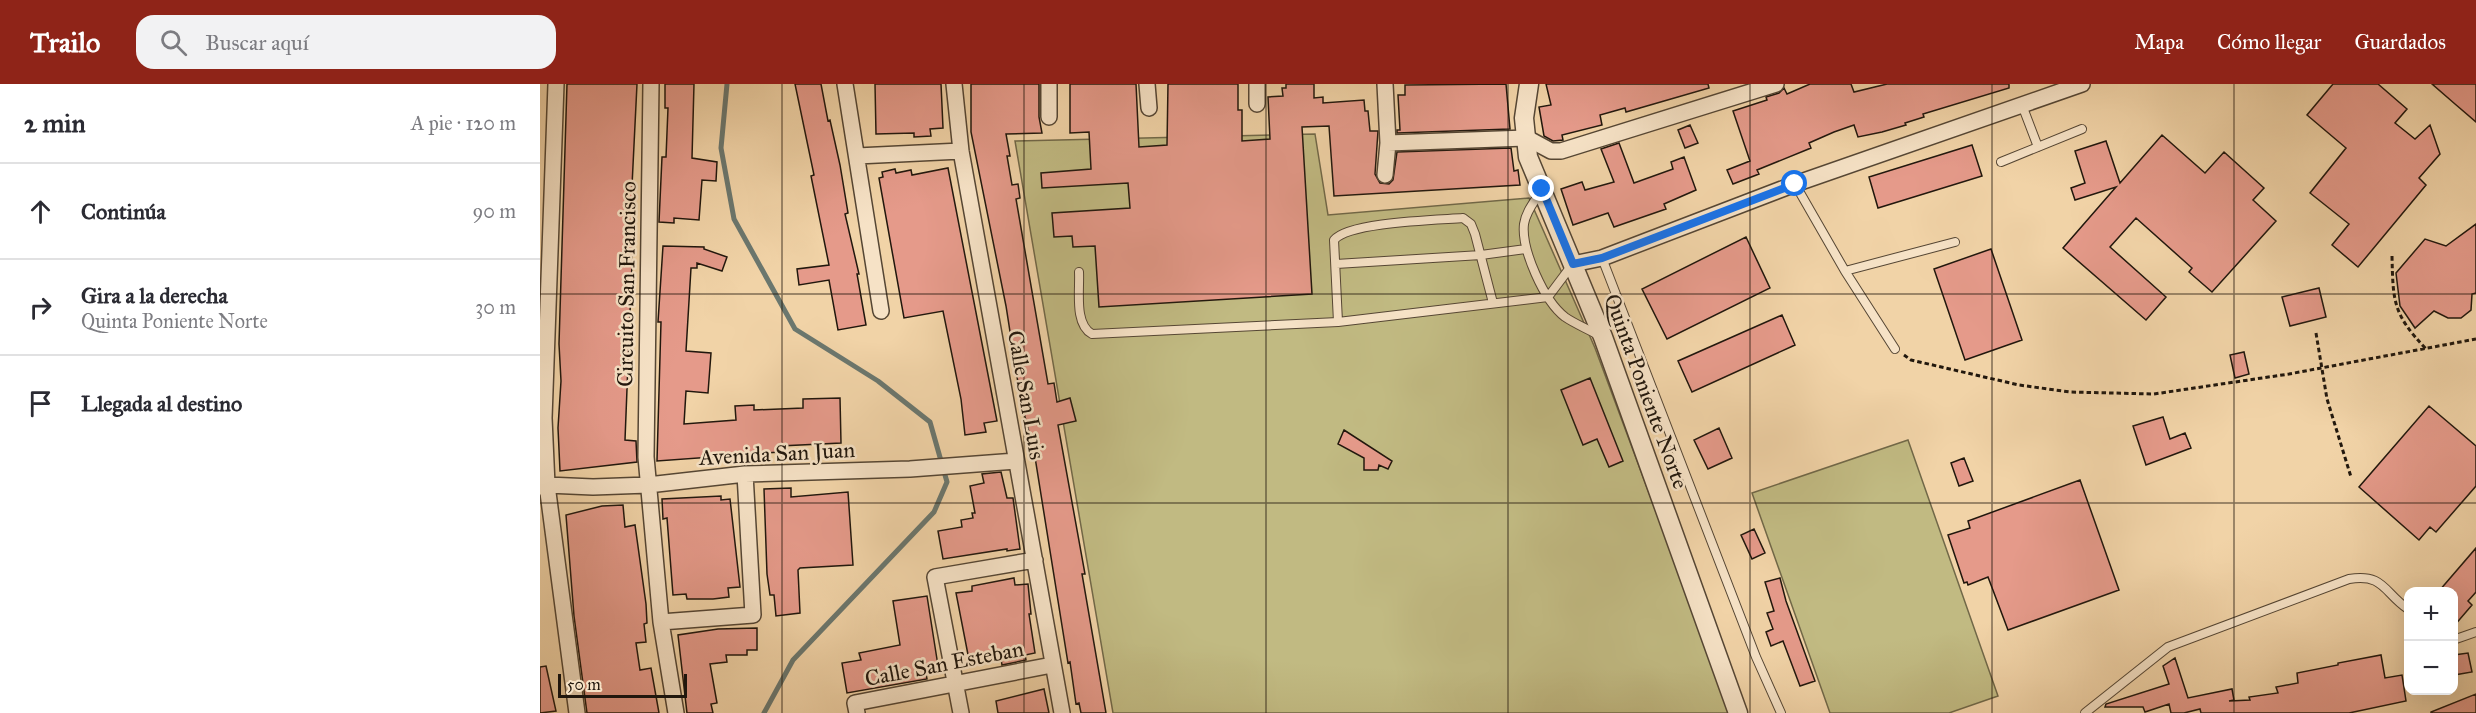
<!DOCTYPE html>
<html lang="es">
<head>
<meta charset="utf-8">
<style>
  body { margin:0; font-family:"IM FELL Great Primer",serif; background:#f2f2f3; color:#2b2b33 }
  .controls { position:absolute; right:18px; bottom:18px; display:grid; overflow:hidden; border-radius:12px; box-shadow:0 6px 24px #0002 }
  .controls button { width:54px; height:54px; display:grid; place-items:center; padding:0; border:0; border-bottom:2px solid #e1e1e2; background:#fff; color:#2b2b33; font:30px sans-serif }
  .scale { position:absolute; left:18px; bottom:15px; width:129px; box-sizing:border-box; padding-left:6px; border:3px solid #21170d; border-top:0; font-size:16px; line-height:21px; white-space:nowrap; color:#21170d; -webkit-text-stroke:4px #f6e2c6; paint-order:stroke }
  .stop { position:absolute; width:18px; height:18px; margin:-14px; border:4px solid #1a73e8; border-radius:50%; background:#fff }
  .stop.end { background:#1a73e8; border-color:#fff; box-shadow:0 2px 6px #0008 }
  .list { margin:0; padding:0; list-style:none }
  h2 { display:flex; justify-content:space-between; align-items:center; height:78px; margin:0; padding:0 24px; font-size:26px }
  h2 small { font-size:20px; font-weight:400; color:#7c7c81 }
  .list li { display:grid; grid-template-columns:39px 1fr auto; gap:18px; align-items:center; box-sizing:border-box; height:96px; padding:0 24px; border-top:2px solid #e1e1e2 }
  .list b { display:block; font-size:22px; white-space:nowrap }
  .list p { margin:0; font-size:20px; white-space:nowrap; color:#7c7c81 }
  .list em { font-size:20px; font-style:normal; color:#7c7c81 }
  .icon { flex:none; width:33px; height:33px; fill:none; stroke:currentColor; stroke-width:2; stroke-linecap:round; stroke-linejoin:round }
  .map { position:relative; flex:none; width:1936px; height:629px; overflow:hidden }
  header { display:flex; align-items:center; gap:36px; box-sizing:border-box; height:84px; padding:0 30px; background:#8f2418; color:#fff }
  header strong { font-size:28px }
  nav { display:flex; gap:33px; margin-inline-start:auto; font-size:21px }
  .search { width:420px; height:54px; background:#f2f2f3; display:flex; align-items:center; gap:15px; box-sizing:border-box; padding:0 21px; border-radius:18px; color:#7c7c81; font-size:22px }
  main { display:flex }
  aside { flex:1; background:#fff }
  .map>svg:first-child { display:block }
  .green { fill:#c1ba82; stroke:#716848; stroke-width:1.5 }
  .lines { fill:none; stroke-linecap:round; stroke-linejoin:round }
  .stream { stroke:#6b776e; stroke-width:5 }
  .building { fill:#e59a8a; stroke:#21170d; stroke-width:1.5 }
  .service-casing { stroke:#554634; stroke-width:10 }
  .minor-casing { stroke:#554634; stroke-width:18 }
  .tertiary-casing { stroke:#554634; stroke-width:21 }
  .path { stroke:#21170d; stroke-width:3; stroke-dasharray:4.5 3; stroke-linecap:butt }
  .service { stroke:#f6e2c6; stroke-width:8 }
  .minor { stroke:#f6e2c6; stroke-width:15 }
  .tertiary { stroke:#f6e2c6; stroke-width:18 }
  .route { stroke:#1a73e8; stroke-width:8 }
  .grid { fill:none; stroke:#21170d; stroke-width:1.5; stroke-opacity:0.55 }
  .labels { text-anchor:middle; stroke-width:5; stroke-linejoin:round; paint-order:stroke }
  .street-label { font-size:22px; fill:#21170d; stroke:#f6e2c6 }
</style>
</head>
<body>
<header>
<strong>Trailo</strong>
<div class="search"><svg class="icon" aria-label="search" viewBox="0 0 24 24"><circle cx="10" cy="10" r="6"/><path d="M15 15l6 6"/></svg>Buscar aquí</div>
<nav><a>Mapa</a><a>Cómo llegar</a><a>Guardados</a></nav>
</header>
<main>
<aside>
<h2>2 min<small>A pie · 120 m</small></h2>
<ul class="list">
<li><svg class="icon" aria-label="ahead" viewBox="0 0 24 24"><path d="M12 20V5M6 11l6-6 6 6"/></svg><div><b>Continúa</b></div><em>90 m</em></li>
<li><svg class="icon" aria-label="right" viewBox="0 0 24 24"><path d="M7 20v-9h11M14 6l5 5-5 5"/></svg><div><b>Gira a la derecha</b><p>Quinta Poniente Norte</p></div><em>30 m</em></li>
<li><svg class="icon" aria-label="arrive" viewBox="0 0 24 24"><path d="M6 21V4h12l-3 4 3 4H6"/></svg><div><b>Llegada al destino</b></div></li>
</ul>
</aside>
<div class="map">
<svg width="1936" height="629" viewBox="0 0 1936 629">
  <rect width="100%" height="100%" fill="#f1d3a7"/>
  <filter id="stains"><feTurbulence type="fractalNoise" baseFrequency=".00333" numOctaves="4"/><feColorMatrix values="0 0 0 0 .2 0 0 0 0 .09 0 0 0 0 .02 0 0 0 .5 -.17"/></filter>
  <radialGradient id="worn" r=".72"><stop offset=".6" stop-color="#630" stop-opacity="0"/><stop offset="1" stop-color="#630" stop-opacity=".3"/></radialGradient>
  <path class="green" d="M775,50l13,81 201,-17 66,150 136,365h-618l-98,-572z
    M1368,356l90,256 -49,17h-119l-78,-220z"/>
  <g class="lines">
    <path class="stream" d="M187,0l-6,64 13,71 61,110 83,52 52,41 17,60 -13,30 -141,148 -29,53"/>
  </g>
  <path class="building" d="M27,0h70l-5,102h3l-10,254 11,1 1,21 -77,9 -2,-43 3,-47 -2,-37z
    M125,0h29l-2,74 25,4 -1,19 -14,-1 -3,40 -25,-2v5l-15,-1 3,-65h4l2,-49h-3z
    M255,0h26l7,37 2,-1 10,45 8,48 -3,1 14,60h-2l9,51 -28,5 -9,-50 -30,5 -2,-16 32,-4 -18,-89 3,-1z
    M335,0h66l2,44 -13,1 1,7 -17,1v-4l-38,1z
    M431,0h68v33l3,16 -36,1 4,22h-3l5,29 6,-1 2,14 -4,1 32,185 6,-1 3,19 13,-4 6,23 -18,4 27,149h-3l24,139h-25l-2,-10 -3,1 -6,-42 -2,1 -34,-212 -13,-49 -15,-96 -35,-174z
    M530,0h66l3,63 28,-2 1,-61h70v26h4v31l28,-2 -2,-42 15,-1 -1,-8h4v-4h28v14l9,-1v6l41,-3 1,11h3l2,20h8l-3,43 5,9 9,1 4,-4 4,-28 114,-4 3,23 4,-1 2,15 -186,11 -5,-70 -27,1 10,167 -213,13 -4,-61 -22,1 -1,-11 -18,1 -2,-24 78,-5 -2,-25 -86,5 -1,-15 50,-4 -2,-37 -19,1z
    M966,0l4,45 -113,4v-3h3l-2,-35h7v-10z
    M1006,0h162l1,4 -83,24 -1,-4 -25,7 2,10 -40,10 1,5 -10,1 -9,-5 -5,-29 12,-2z
    M1270,0h41l3,8 33,-8h122v4l-86,26 1,3 -19,6 1,2 -24,7 -24,5 -4,-12 -20,7 -25,11 2,5 -54,22 2,4 -26,10 -6,-14 23,-9 -17,-50 34,-11 -1,-3 13,-4 5,-5 3,6z
    M1793,0h45l29,25 -12,14 20,16 15,-14 10,29 -21,24 7,7 -68,82 -26,-22 17,-21 -39,-31 36,-45 -39,-33z
    M1892,0h44v38l-21,-18z
    M1150,41l8,18 -13,5 -7,-18z
    M1622,51l43,38 19,-21 40,36 -11,12 23,21 -64,71 -23,-20 3,-4 -56,-50 -26,29 56,50 -20,23 -83,-72 53,-61 -41,13 -4,-12 14,-5 -10,-32 31,-10 14,42z
    M1079,59l15,40 39,-14 -2,-7 13,-5 12,33 -32,14 2,5 -52,18 -6,-14 -35,12 -12,-36 21,-7 3,8 29,-8 -13,-33z
    M1432,61l10,31 -104,32 -9,-31z
    M408,84l49,253 -13,2 2,9 -21,3 -4,-36 -18,-88 -39,7 -25,-140 4,-1 -1,-5 13,-3 1,4 15,-3 1,5z
    M1936,140v69l-4,1 -1,16 -10,8h-13l-14,-7 -19,17 -15,-22 -4,-33 29,-34 21,7z
    M1206,153l24,51 -103,51 -25,-50z
    M123,162l41,1v2l23,8 -5,14 -25,-8v5h-6l-5,83 25,2 -3,40 -22,-2 -2,33 52,-4 -1,-14 19,-1v5l49,-2v-9l37,-1 1,45 -61,3v6l-123,9 4,-139h-3z
    M1451,165l31,91 -57,20 -31,-91z
    M1779,204l7,29 -36,9 -8,-29z
    M1242,231l13,30 -103,47 -14,-31z
    M1704,268l5,22 -14,4 -5,-23z
    M1050,294l33,83 -14,6 -12,-28 -14,6 -22,-55z
    M1889,322l47,40v40l-40,46 -6,-5 -11,13 -60,-53z
    M1623,333l7,22 15,-6 6,15 -45,17 -13,-39z
    M1179,344l13,30 -24,11 -14,-29z
    M804,346l48,31 -4,8 -9,-4 -1,5h-14v-12l-26,-14z
    M1424,374l9,23 -14,5 -8,-23z
    M461,388l6,26h6l7,51 -13,2v-2l-64,10 -5,-28 24,-4 -1,-7 12,-2 -1,-5h3l-5,-27 14,-3 -2,-9z
    M1540,396l39,110 -111,40 -20,-53 -20,8 -1,-3 -3,1 -16,-48 22,-7 -2,-7z
    M251,404v9l57,-5 5,73 -53,3 -2,2 2,43 -24,3 -2,-21h-4l-3,-21 -3,-85z
    M181,412v4l9,-1 10,88 -12,1 1,9 -16,2h-26l-1,-5 -13,1 -6,-77 -4,1 -1,-20z
    M83,421l2,22 10,-2 11,79 1,19 -3,1 2,18 -10,1 4,27 11,-2 8,45h-72l-13,-97 -8,-101 36,-9z
    M1214,445l11,24 -13,6 -11,-24z
    M1936,464v44l-8,9 4,4 -18,21v-35h-15z
    M474,494l1,7 13,-1 3,30h-2l6,39 -10,2 1,5 -24,5 -1,-6 -31,6 -14,-72 16,-2v-5z
    M1240,494l6,23 29,80 -15,5 -17,-45 -12,5 -5,-14 7,-3 -6,-16 7,-2 -9,-29z
    M387,512l12,76 -13,2 1,5 -80,14 -5,-30 19,-3 -2,-7 41,-8 -7,-44z
    M217,544v22h-10v5h-21l1,7 -17,2 7,39 -6,1 2,9h-26l-9,-78 40,-6z
    M1928,569l4,19 -18,3v-20z
    M1841,571l4,23 17,-3 4,26 -57,12h-148l-1,-4 -16,4h-13l-2,-9 -24,8 -2,-5h-38l1,-3 63,-20 -6,-18 12,-8 13,40 44,-9 2,11 -5,1 21,-1 -1,-3 29,-4 -2,-6 22,-4 -1,-10 41,-8v-2z
    M6,582l10,45 -16,2v-46z
    M504,605l5,24h-51l-2,-12z
    M1936,610v19h-45v-1z"/>
  <g class="lines">
    <defs>
      <path id="service" d="M1482,21l16,42
        M1461,78l81,-33
        M1255,100l50,87 50,78
        M1001,107c-6,10 -15,20 -17,33 -3,25 20,77 41,93 10,7 23,12 33,18
        M1062,174l154,399 25,56
        M796,180l145,-9 45,-6
        M1305,187l110,-29
        M539,188c1,19 -5,52 13,62l246,-12 210,-25 24,-32
        M798,238l-4,-82c14,-18 102,-20 129,-22l8,6 4,10 18,69
        M1914,553l2,2 20,-7
        M1545,629l83,-66 181,-68c35,-6 35,14 59,30"/>
      <path id="minor" d="M16,0l-12,334 3,67 30,228
        M111,0l-5,373 15,165 15,91
        M305,0l36,227
        M414,0l7,67 101,562
        M509,0v33
        M607,0l2,24
        M717,0v20
        M848,59l139,-5 24,13h10l215,-67
        M317,72l104,-5
        M845,91l3,-32 -3,-59
        M1033,180l29,-6 193,-74 287,-100
        M0,403l7,-2 46,2 55,-2 97,-11 165,-5 106,-8
        M121,538l92,-7 -8,-141
        M317,629l-2,-10 197,-38
        M421,629l-26,-136 100,-17"/>
      <path id="tertiary" d="M989,0l-5,34 4,39 75,180 135,376"/>
    </defs>
    <use href="#service" class="service-casing"/>
    <use href="#minor" class="minor-casing"/>
    <use href="#tertiary" class="tertiary-casing"/>
    <path class="path" d="M1852,172c1,46 1,58 34,93
      M1776,249l11,66 24,78
      M1364,271l7,5 108,25 51,7 84,2 135,-20 187,-35"/>
    <use href="#service" class="service"/>
    <use href="#minor" class="minor"/>
    <use href="#tertiary" class="tertiary"/>
  </g>
  <g class="lines">
    <path class="route" d="M1002,105l31,75 29,-6 193,-74"/>
  </g>
  <path class="grid" d="M242,0v629M484,0v629M726,0v629M968,0v629M1210,0v629M1452,0v629M1694,0v629M0,210h1936M0,419h1936"/>
  <g class="labels">
    <g class="street-label">
      <text transform="translate(86 200) rotate(-89)" y="8">Circuito San Francisco</text>
      <text transform="translate(1107 307) rotate(70)" y="8">Quinta Poniente Norte</text>
      <text transform="translate(487 311) rotate(80)" y="8">Calle San Luis</text>
      <text transform="translate(237 369) rotate(-3)" y="8">Avenida San Juan</text>
      <text transform="translate(404 579) rotate(-11)" y="8">Calle San Esteban</text>
    </g>
  </g>
  <rect width="100%" height="100%" filter="url(#stains)"/>
  <rect width="100%" height="100%" fill="url(#worn)"/>
</svg>
<div class="controls">
<button>+</button>
<button>−</button>
</div>
<div class="scale">50 m</div>
<div class="stop" style="left:1255px;top:100px"></div>
<div class="stop end" style="left:1002px;top:105px"></div>
</div>
</main>
</body>
</html>
